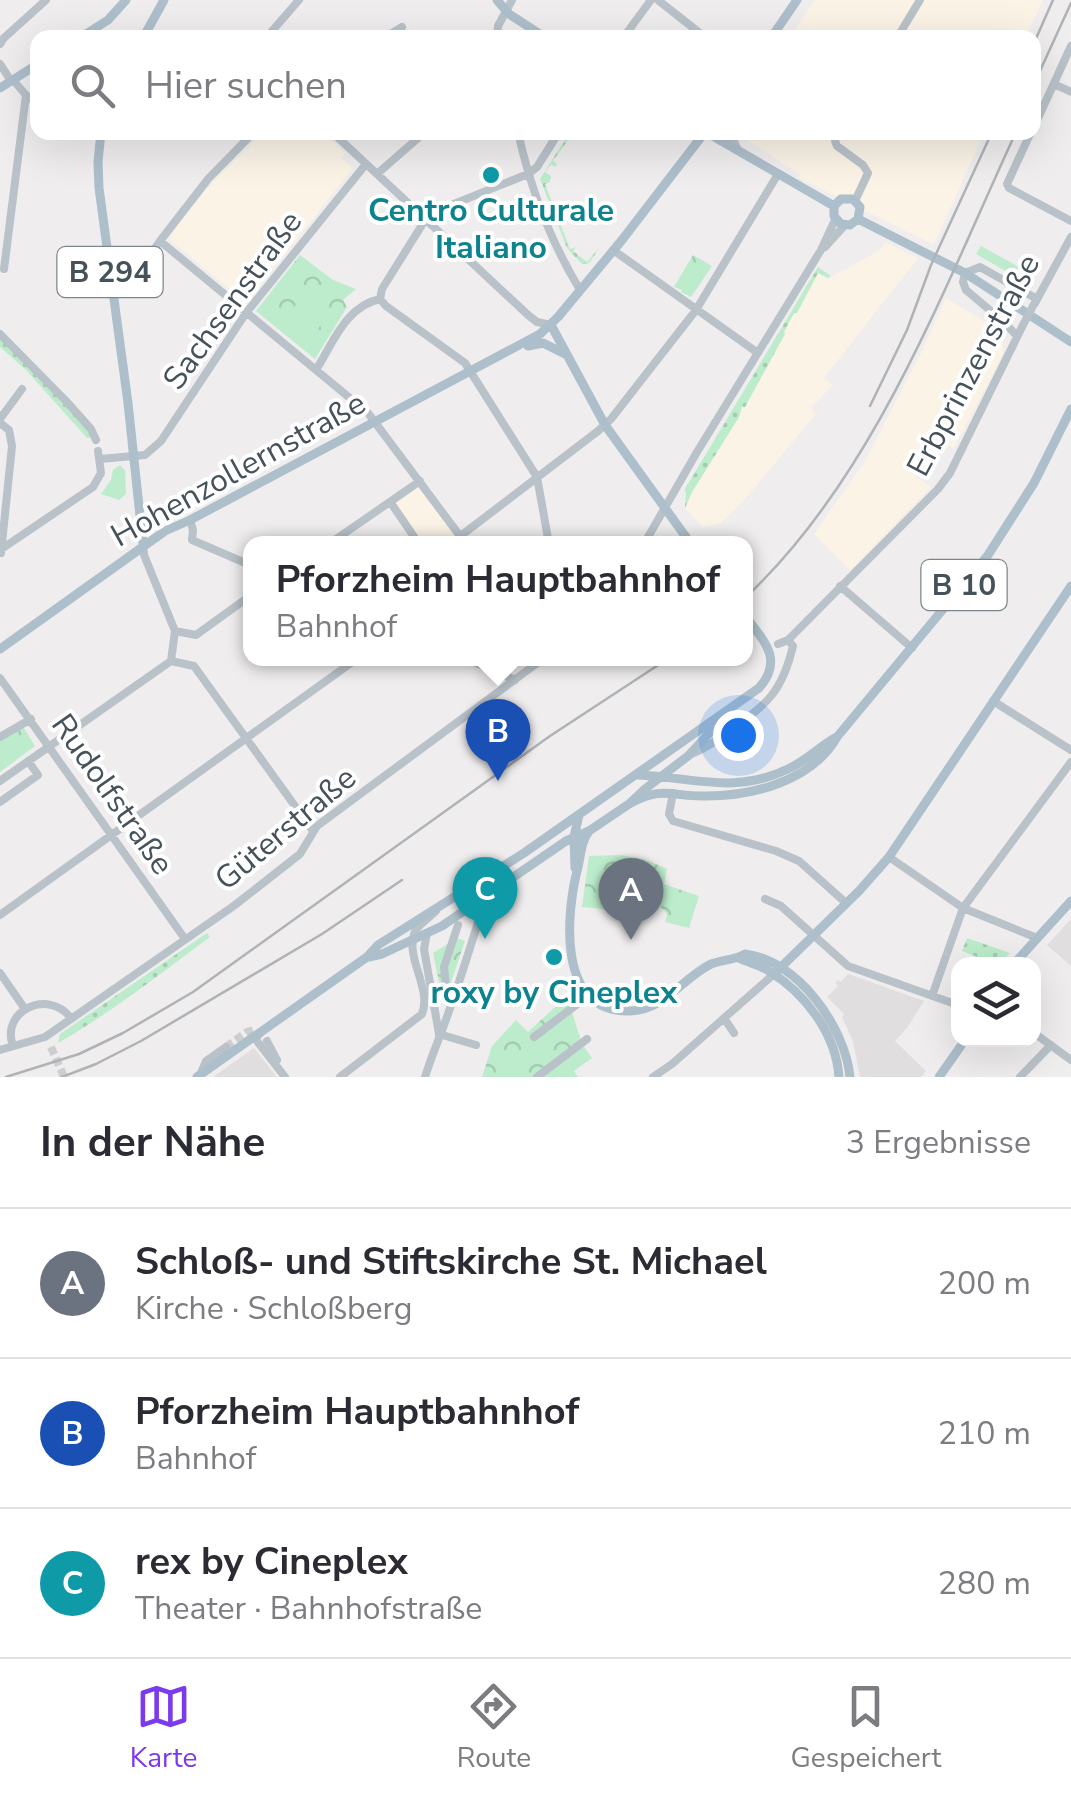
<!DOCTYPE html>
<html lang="de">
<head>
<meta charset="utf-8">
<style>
  body { margin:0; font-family:"Nunito Sans",sans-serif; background:#f7f7f7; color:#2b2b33 }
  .controls { position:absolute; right:30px; bottom:30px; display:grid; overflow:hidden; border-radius:20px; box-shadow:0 10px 40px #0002 }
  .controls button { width:90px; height:90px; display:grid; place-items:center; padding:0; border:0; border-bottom:2px solid #e1e1e2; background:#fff; color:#2b2b33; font:50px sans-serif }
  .you { position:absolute; left:738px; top:735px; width:35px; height:35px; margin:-25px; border:8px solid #fff; border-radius:50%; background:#1a73e8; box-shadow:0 0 0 15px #1a73e833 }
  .badge { display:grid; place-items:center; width:65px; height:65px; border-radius:50%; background:#7c3aed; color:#fff; font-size:32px; font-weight:700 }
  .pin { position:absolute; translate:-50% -82px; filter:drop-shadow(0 2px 5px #0008) }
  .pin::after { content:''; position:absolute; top:52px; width:35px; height:30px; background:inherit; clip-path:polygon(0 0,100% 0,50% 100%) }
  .popup { position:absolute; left:243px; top:536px; width:510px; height:130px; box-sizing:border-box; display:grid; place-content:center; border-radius:20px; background:#fff; filter:drop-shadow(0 2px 8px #0005); font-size:32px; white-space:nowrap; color:#7c7c81 }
  .popup b { font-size:38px; color:#2b2b33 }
  .popup::after { content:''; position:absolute; left:50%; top:100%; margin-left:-20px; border:20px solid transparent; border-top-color:#fff }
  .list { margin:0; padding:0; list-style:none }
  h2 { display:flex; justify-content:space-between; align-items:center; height:130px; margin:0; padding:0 40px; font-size:42px }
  h2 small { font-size:32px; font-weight:400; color:#7c7c81 }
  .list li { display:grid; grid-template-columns:65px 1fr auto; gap:30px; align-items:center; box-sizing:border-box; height:150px; padding:0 40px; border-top:2px solid #e1e1e2 }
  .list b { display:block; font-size:38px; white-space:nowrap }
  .list p { margin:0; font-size:32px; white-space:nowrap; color:#7c7c81 }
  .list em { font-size:32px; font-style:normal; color:#7c7c81 }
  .icon { flex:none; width:55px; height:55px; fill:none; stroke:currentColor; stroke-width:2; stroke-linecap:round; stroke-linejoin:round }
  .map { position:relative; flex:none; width:1071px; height:1077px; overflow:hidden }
  .search { position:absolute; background:#fff; box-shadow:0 10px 40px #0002; left:30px; right:30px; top:30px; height:110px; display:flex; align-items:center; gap:25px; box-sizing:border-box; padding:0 35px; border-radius:20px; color:#7c7c81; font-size:38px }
  .sheet { height:580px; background:#fff }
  nav { display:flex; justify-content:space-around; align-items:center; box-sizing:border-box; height:140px; border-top:2px solid #e1e1e2; background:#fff; font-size:28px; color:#7c7c81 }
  nav a { display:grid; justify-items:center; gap:5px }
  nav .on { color:#7c3aed }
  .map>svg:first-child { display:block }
  .commercial { fill:#faf3e6 }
  .education { fill:#e0dede }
  .grass { fill:url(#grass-dots) }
  .forest { fill:url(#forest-crowns) }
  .pitch { fill:#bceccb }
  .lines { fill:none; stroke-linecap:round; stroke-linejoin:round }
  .minor-tunnel { stroke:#cdcecf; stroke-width:8; stroke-dasharray:8 4; stroke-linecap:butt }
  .minor { stroke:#b9c2c9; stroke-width:8 }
  .major { stroke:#adbfcb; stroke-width:9 }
  .rail { stroke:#afb3b7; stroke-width:2.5 }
  .minor-bridge { stroke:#b9c2c9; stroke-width:8 }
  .culture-dot { fill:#0f9aa8; stroke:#fff; stroke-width:4 }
  .labels { text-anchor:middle; stroke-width:8; stroke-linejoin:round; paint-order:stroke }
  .shield { fill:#fff; stroke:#7e868b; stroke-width:2.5 }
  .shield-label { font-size:30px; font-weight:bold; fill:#465259 }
  .culture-label { font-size:32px; font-weight:bold; fill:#0d838f; stroke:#fff }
  .street-label { font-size:32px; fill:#465259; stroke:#fff }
</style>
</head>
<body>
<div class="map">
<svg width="1071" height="1077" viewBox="0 0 1071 1077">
  <defs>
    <pattern id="grass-dots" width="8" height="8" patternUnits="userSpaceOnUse" patternTransform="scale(2.5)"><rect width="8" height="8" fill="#bceccb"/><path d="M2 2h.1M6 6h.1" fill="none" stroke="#a3ccb1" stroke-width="1.8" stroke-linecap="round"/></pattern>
    <pattern id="forest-crowns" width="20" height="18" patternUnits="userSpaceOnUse" patternTransform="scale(2.5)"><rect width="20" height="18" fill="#bceccb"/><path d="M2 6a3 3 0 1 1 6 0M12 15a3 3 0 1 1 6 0" fill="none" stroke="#a3ccb1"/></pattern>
  </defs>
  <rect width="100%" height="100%" fill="#efeded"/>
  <path class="commercial" d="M815,0h228l-17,37 -237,1z
    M262,133h61l22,20 -4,5 12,10 -105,133 -3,1 -76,-63 9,-14 33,-41z
    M742,133h242l-50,112 -135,-67 1,-4 -50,-32z
    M885,242l33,16 -94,120 9,7 -22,23 5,6 -69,83 -27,27 -17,3 -18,-19 7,-15 47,-76v-5l3,-5h3l40,-73 -2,-2 12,-20 2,1 21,-41 11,6 50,-27z
    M946,298l57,34v22l-49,94 -15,-7 -24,35 16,11 -81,83 -36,-36 50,-71 57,-110z
    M420,486l35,48 -14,9h-19l-28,-38z"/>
  <path class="education" d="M1071,919v47l-24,-21z
    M848,974l76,27 -17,27 -12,13 31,30 -5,6h-61l-7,-36 -11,-24 2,-3 -17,-17 11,-11 -3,-3 3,-3 3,2z
    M254,1048l23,29h-64z"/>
  <path class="grass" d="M570,132l3,1 -20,28 4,3 -2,3 -4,-3 -6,8 6,4 -1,6 -5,2 25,65 6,-2 -3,4 14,11 13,-15 -11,16 -7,1 -15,-16 -27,-69z
    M818,267l13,9 -3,2 -10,-5 -21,40h-3l-10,19 1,2 -40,73h-3l-3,10 -47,75 -7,16 1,-14 -1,-5z
    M0,337l91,96 -1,5h-3l-61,-68 -26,-23z
    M207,933l3,4c-50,37 -98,75 -152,106l2,-9z
    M967,938l43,15 -11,11h-4l-33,-13z"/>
  <path class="forest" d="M300,255l33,25 23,9 -13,11 4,7 -32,52 -59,-48z
    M693,255l19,11 -21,31 -10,-5 1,-2 -8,-3z
    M120,465l5,5 1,24 -7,6 -18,-6 10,-14 2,-10z
    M22,725l13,21 -35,26v-34z
    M621,855l23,4 23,10 -3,15 35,12 -10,32 -24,-6 2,-8 -8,-9c-24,-2 -24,8 -44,16l-1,-11 -32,-3 7,-51z
    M457,938l8,3 -19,56h-4l-9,-44z
    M567,996l15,48 10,14 -18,13 4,6h-96l10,-31 24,-26 12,12z"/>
  <path class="pitch" d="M981,246l38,21 -5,9 -38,-22z
    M298,302l25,20 -16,21 -25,-20z"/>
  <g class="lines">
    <path class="minor-tunnel" d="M51,1047l13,30
      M226,1047l21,-15 7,-2 13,11"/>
    <path class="minor" d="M658,0l48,38
      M266,38l33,-38
      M384,38l18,-11
      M497,38l1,-12 14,-26
      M623,38l28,-38
      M897,38l23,-38
      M0,44l4,-6 42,-38
      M0,64l11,17
      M1054,84l17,8
      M26,95l12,9
      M1034,127l37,-81
      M157,132l8,4 4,-4
      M332,132l196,183 9,7 14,3
      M518,132c12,55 33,110 62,158
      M730,132l8,18
      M837,132l-2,9 2,5 26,19 5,8 -13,28
      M1031,132l-24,52 2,4 62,33
      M61,133v-1
      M377,174l48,-42
      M160,241l208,172 98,131
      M825,247l20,-22
      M613,250l145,103
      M4,269l22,-174 -13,-15
      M112,290l9,-1 10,-6 29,-42 48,-62 46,-47
      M380,299l6,7 79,57 72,114 12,67
      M380,299l2,-10 45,-72 12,-7 89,-36 9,-7 22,-35
      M1035,303l36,-66
      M0,334l66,67 25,28 5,11
      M1017,336l-12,-13 -39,-33 -3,-8 2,-9 15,-6 57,32
      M316,370c17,-27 30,-64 64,-71
      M0,419l22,-30
      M0,423l9,7 3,16 -11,107
      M100,459l45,-4 16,-14 85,-128 120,-149
      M391,503l28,41
      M190,520l3,10 -1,10 58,25
      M143,544l1,11 31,76 -4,30
      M329,544l91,-63
      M450,544l148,-113 13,-12 85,-109 82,-136
      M644,544l53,-92 124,-202 14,-30
      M0,550l93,-63 8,-14 -3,-22
      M840,586l72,62
      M175,631l21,4 54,-39
      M778,644l10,-4 150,-151 12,-16 73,-148
      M465,658l50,22
      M171,661l23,5 119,165
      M0,678l185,261
      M993,701l78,49
      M0,737l31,-18
      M689,755c16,-6 29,-15 42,-25 37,-27 51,-38 62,-84l-5,-6
      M0,781l171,-120
      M673,793l-4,21 4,7 103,30 23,10 47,42
      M0,802l38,-27 -10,-14
      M889,857l74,51 74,30
      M765,899l16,7 67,60 110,39
      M0,915l358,-257
      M427,933l-3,16 15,85
      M0,973l25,36
      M932,996l31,-88 108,-146
      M453,999l-6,-4 -3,-28 14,-42
      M724,1018l10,15
      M1034,1033l37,27
      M439,1034l37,11
      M253,1036l32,41
      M534,1037l46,-35 5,-11
      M267,1041l10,19
      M13,1046c-13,-35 35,-58 58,-28
      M0,1050l45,-13 190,-132 65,-51 17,-28 227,-168
      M201,1073l5,-12 20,-14
      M340,1077l82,-63c10,-25 -16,-54 -8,-80 3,-10 16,-16 22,-23
      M425,1077c8,-26 19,-49 27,-75 11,-30 20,-61 30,-92l1,-12
      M537,1077l50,-38
      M653,1077l19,-13 102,-90
      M1020,1077l31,-32"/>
    <path class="major" d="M497,0l12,14 37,24
      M80,38l28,-18 18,-20
      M143,38l21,-38
      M771,38l26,-38
      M0,88l38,-24
      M101,132l-3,30 1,26 29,215 15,141
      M706,132l128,74
      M834,206l7,-7h12l7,8 -2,12
      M834,206v10l7,8 9,1 8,-6
      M858,219l107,54 106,69
      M551,325l54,100 86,119
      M528,346l15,-3 22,11
      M0,649l165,-118 25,-11 350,-186 18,-17 64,-77 83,-108
      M638,775c55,2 96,20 150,-6 18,-8 31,-22 47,-31
      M629,804c35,-19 42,-7 77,-8 47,0 106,-15 131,-59l151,-182 46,-72 37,-74
      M589,831c-8,11 -8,23 -11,36 -12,46 -22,146 52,144 34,-1 51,-31 79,-46 12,-6 25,-4 36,-11 53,6 100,73 105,123
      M575,868l-1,-31 5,-22
      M369,957l13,-3 60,-28 124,-85 23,-10 40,-27 16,-15 43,-33 41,-44
      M739,958c10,5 21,7 30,13 37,23 67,63 70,106
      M1014,964l57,-63
      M774,974l85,-83 30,-34 182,-271
      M197,1077l170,-120 11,-12 146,-92 235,-165c25,-28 5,-47 -13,-71
      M939,1077l26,-37"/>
    <path class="rail" d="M1034,43l19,-43
      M1034,84l37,-81
      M870,406l37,-76 24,-65 61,-133
      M746,597c128,-120 197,-307 270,-465
      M6,1077l73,-23 44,-21 70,-41 357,-256 119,-78
      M62,1077l34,-13 45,-23 181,-107 80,-54"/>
    <path class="minor-bridge" d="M1023,325l11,-21"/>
  </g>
  <g class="culture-dot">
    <circle cx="491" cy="175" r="10"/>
    <circle cx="554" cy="957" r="10"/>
  </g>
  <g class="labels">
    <g class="shield">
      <rect x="57.5" y="247" width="105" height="50" rx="8"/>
      <rect x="921.5" y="560" width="85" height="50" rx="8"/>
    </g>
    <g class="shield-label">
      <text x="110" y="282">B 294</text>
      <text x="964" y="595">B 10</text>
    </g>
    <g class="culture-label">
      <text x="491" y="221">Centro Culturale<tspan x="491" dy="37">Italiano</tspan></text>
      <text x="554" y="1003">roxy by Cineplex</text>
    </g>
    <g class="street-label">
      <text transform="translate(232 300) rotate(-54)" y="11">Sachsenstraße</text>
      <text transform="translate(973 365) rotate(-62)" y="11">Erbprinzenstraße</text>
      <text transform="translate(238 469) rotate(-29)" y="11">Hohenzollernstraße</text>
      <text transform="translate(113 794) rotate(55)" y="11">Rudolfstraße</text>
      <text transform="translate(285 828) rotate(-40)" y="11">Güterstraße</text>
    </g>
  </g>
</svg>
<div class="controls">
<button><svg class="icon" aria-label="layers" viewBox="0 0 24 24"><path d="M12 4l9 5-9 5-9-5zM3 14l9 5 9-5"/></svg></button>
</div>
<div class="you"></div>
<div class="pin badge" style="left:631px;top:940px;background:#6b7280">A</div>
<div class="pin badge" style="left:498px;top:781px;background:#1a4fb4">B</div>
<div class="popup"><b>Pforzheim Hauptbahnhof</b>Bahnhof</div>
<div class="pin badge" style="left:485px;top:939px;background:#0f9aa8">C</div>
<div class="search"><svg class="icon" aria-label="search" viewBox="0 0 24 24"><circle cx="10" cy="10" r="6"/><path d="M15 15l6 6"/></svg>Hier suchen</div>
</div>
<section class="sheet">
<h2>In der Nähe<small>3 Ergebnisse</small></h2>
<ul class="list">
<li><span class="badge" style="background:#6b7280">A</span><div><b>Schloß- und Stiftskirche St. Michael</b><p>Kirche · Schloßberg</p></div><em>200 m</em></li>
<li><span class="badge" style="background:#1a4fb4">B</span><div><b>Pforzheim Hauptbahnhof</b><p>Bahnhof</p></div><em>210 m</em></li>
<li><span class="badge" style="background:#0f9aa8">C</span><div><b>rex by Cineplex</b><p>Theater · Bahnhofstraße</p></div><em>280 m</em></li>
</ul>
</section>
<nav>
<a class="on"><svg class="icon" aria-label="map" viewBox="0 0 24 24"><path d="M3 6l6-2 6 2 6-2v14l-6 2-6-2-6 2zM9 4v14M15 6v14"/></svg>Karte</a>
<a><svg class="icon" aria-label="directions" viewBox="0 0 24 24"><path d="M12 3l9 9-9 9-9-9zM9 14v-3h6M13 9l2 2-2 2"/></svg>Route</a>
<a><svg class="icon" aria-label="saved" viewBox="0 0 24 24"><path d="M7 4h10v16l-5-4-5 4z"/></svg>Gespeichert</a>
</nav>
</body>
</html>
